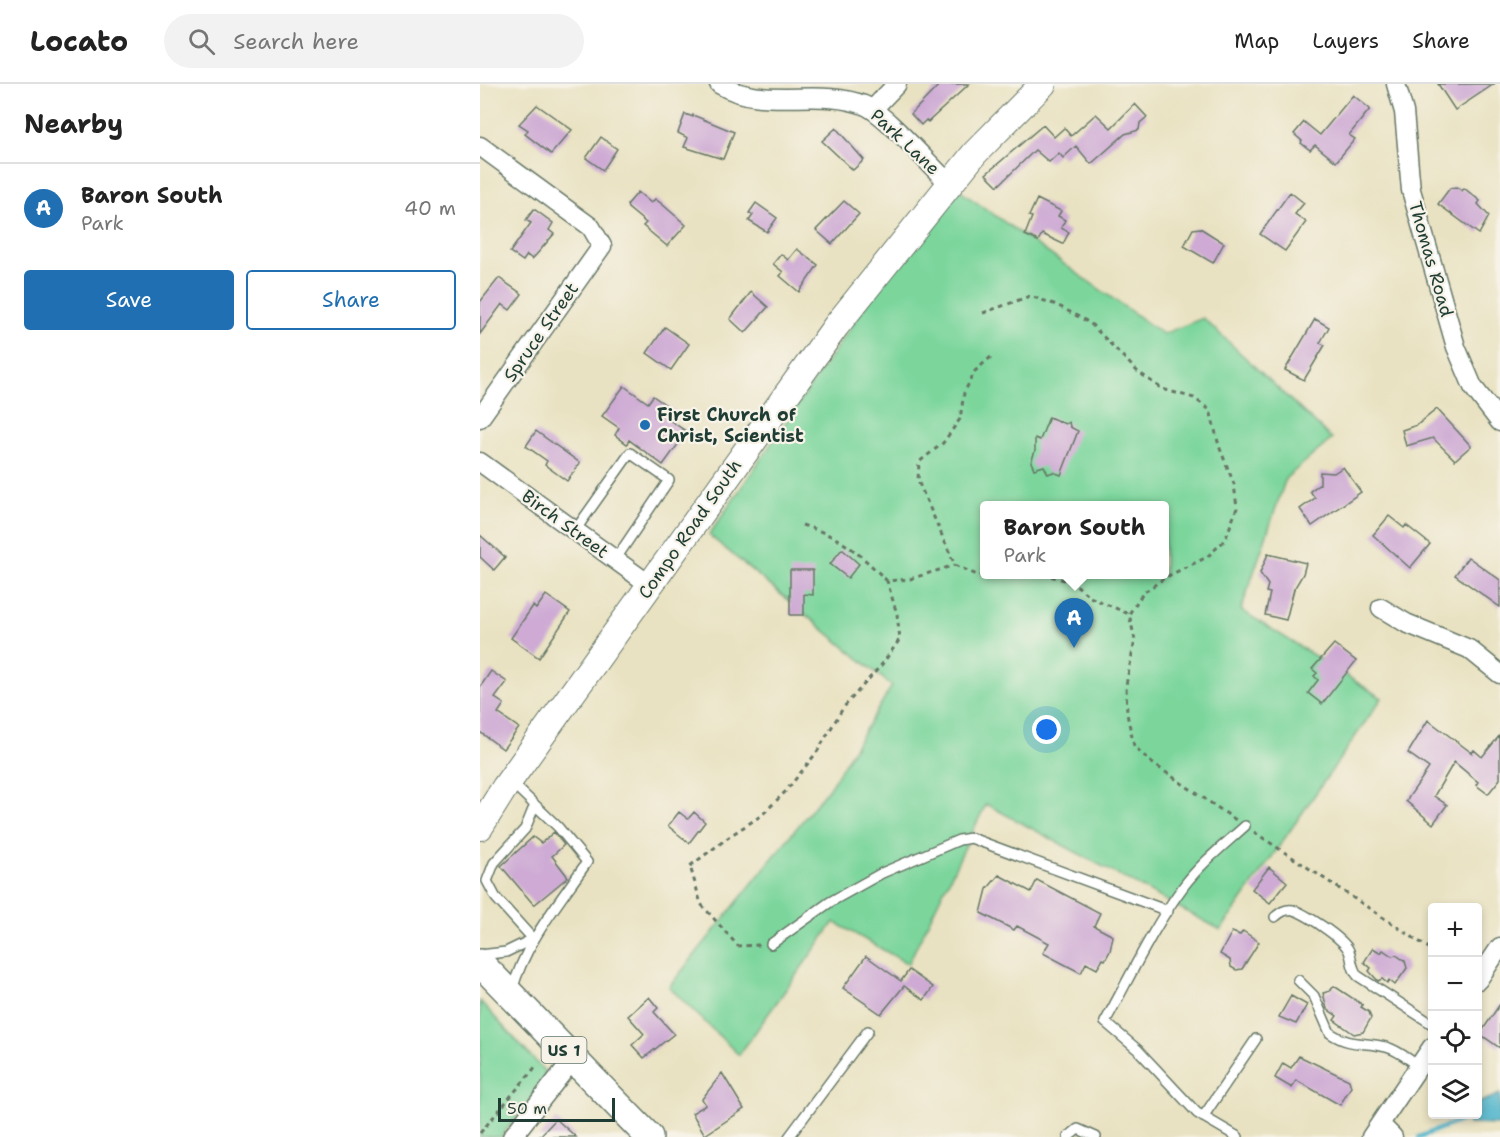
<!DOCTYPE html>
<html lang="en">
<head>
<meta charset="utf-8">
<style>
  body { margin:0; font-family:"Shantell Sans",sans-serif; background:#f2f2f2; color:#222 }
  .controls { position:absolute; right:18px; bottom:18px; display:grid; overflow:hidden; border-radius:6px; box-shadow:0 3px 9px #0003 }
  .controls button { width:54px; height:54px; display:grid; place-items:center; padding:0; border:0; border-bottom:2px solid #e0e0e0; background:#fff; color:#222; font:30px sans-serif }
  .scale { position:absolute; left:18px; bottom:15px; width:117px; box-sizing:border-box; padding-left:6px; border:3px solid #1f3d34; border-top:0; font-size:16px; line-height:21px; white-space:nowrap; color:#1f3d34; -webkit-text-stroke:4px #f7f3e8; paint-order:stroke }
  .you { position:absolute; left:567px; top:646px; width:21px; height:21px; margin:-15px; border:4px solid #fff; border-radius:50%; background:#1a73e8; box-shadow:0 0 0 9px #1a73e833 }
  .badge { display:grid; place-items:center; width:39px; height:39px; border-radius:50%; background:#1f6fb2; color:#fff; font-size:20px; font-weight:700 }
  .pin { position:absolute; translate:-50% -50px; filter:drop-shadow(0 2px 3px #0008) }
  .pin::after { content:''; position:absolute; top:32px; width:21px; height:18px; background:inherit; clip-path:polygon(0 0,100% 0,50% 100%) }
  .popup { position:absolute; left:500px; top:417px; width:189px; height:78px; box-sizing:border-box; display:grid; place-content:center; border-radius:6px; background:#fff; filter:drop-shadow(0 2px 4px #0005); font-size:20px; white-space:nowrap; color:#767676 }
  .popup b { font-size:22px; color:#222 }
  .popup::after { content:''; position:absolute; left:50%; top:100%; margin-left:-12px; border:12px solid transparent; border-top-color:#fff }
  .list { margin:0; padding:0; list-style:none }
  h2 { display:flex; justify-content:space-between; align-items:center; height:78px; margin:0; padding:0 24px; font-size:26px }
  h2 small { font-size:20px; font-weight:400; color:#767676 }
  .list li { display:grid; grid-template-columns:39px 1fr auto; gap:18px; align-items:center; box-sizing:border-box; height:90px; padding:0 24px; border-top:2px solid #e0e0e0 }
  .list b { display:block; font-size:22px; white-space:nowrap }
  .list p { margin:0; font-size:20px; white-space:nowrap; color:#767676 }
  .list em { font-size:20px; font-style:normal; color:#767676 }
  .actions { display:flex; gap:12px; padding:18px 24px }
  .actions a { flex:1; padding:14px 0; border:2px solid #1f6fb2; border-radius:6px; text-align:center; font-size:21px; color:#1f6fb2 }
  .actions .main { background:#1f6fb2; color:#fff }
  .icon { flex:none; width:33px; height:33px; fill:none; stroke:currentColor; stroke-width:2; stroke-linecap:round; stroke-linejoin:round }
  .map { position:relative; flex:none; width:1020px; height:1053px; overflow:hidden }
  header { display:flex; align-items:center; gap:36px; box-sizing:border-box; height:84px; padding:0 30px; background:#fff; border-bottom:2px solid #e0e0e0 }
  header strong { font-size:28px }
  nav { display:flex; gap:33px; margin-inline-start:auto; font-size:21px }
  .search { width:420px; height:54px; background:#f2f2f2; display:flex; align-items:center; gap:15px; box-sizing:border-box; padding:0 21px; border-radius:33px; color:#767676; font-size:22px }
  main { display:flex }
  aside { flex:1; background:#fff }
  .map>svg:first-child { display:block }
  .green { fill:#7cd69c; stroke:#4e8a68; stroke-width:1.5; fill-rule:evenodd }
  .water { fill:#4bb3ca; stroke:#35787f; stroke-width:1.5 }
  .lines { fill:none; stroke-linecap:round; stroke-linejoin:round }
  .stream { stroke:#4bb3ca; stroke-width:4.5 }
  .building { fill:#ceaad4 }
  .service-casing { stroke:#676; stroke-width:12 }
  .minor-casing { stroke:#676; stroke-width:21 }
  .secondary-casing { stroke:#676; stroke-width:28 }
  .primary-casing { stroke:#676; stroke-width:30 }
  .path { stroke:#676; stroke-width:3; stroke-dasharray:4.5 4.5; stroke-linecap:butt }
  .service { stroke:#fff; stroke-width:9 }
  .minor { stroke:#fff; stroke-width:18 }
  .secondary { stroke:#fff; stroke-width:26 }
  .primary { stroke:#fff; stroke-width:27 }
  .poi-dot { fill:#1f6fb2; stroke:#f7f3e8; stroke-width:2 }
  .labels { text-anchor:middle; stroke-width:4.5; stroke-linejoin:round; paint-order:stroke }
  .shield { fill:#f7f3e8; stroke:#60746a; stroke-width:1.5 }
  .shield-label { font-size:16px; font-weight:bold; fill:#1f3d34 }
  .street-label { font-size:18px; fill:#1f3d34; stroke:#f7f3e8 }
  .poi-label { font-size:18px; font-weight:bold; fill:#1f3d34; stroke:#f7f3e8; text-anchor:start }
</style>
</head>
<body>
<header>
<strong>Locato</strong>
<div class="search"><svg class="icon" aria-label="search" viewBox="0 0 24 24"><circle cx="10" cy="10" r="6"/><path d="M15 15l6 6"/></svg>Search here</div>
<nav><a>Map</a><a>Layers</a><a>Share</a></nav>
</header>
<main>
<aside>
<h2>Nearby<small></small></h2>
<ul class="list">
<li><span class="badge">A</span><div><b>Baron South</b><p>Park</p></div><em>40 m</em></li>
</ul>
<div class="actions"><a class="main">Save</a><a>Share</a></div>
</aside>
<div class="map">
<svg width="1020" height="1053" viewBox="0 0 1020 1053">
  <rect width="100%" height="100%" fill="#f7f3e8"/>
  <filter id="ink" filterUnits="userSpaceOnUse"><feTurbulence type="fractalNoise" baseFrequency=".0167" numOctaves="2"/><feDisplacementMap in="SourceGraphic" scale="12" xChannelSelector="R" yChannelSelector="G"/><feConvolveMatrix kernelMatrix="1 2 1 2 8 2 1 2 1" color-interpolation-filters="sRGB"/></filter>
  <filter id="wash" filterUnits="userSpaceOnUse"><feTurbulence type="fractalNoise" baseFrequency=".008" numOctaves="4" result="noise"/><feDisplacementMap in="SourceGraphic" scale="24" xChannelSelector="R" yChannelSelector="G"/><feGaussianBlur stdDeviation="1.35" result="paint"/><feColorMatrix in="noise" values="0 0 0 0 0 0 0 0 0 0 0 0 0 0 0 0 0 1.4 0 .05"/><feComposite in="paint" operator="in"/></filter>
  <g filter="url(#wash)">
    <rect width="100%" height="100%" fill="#e9e2c2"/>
    <path class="green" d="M469,99l214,151 40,-16 129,121 -46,39 -45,132 141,88 -161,232 -235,-126 -78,160 -74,-42 -95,133 -70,-68 163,-203 60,-98 -183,-151zM504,422h180v68h-180z
      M0,917l69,75 -48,61h-21z"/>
    <path class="water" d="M1020,1010v31l-32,-1 -3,-9 13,-1v-11z"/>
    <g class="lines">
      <path class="stream" d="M939,1053l51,-20"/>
    </g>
    <g id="blocks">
      <path class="building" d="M460,0h29l-41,38 -2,-2 -5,5 -10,-11z
        M958,0h56l-39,26z
        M873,11l17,14 -21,26 6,4 -19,23 -21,-17 -5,5 -9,-7 1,-2 -8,-7 10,-12 16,13z
        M655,20l12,13 -7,6 -1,7 -14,4 -34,30 -15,-18 -13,12 -4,-5 -10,9 -14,-12 -37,36 -12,-12 57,-49 11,12 10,-9 7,8 25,-22 15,14z
        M57,21l35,25 -21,24 -26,-20 3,-4 -9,-6z
        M205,30l8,3v-2l41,17 -11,27 -39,-12 4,-9 -10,-5z
        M356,44l28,32 -11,10 -31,-29z
        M121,53l16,12 -14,21 -17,-12z
        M977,103l5,4 2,-3 16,13 -2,3 11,12 -10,18 -41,-30 12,-16z
        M158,108l13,11 4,-4 7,5 24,21 -19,21 -24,-20 3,-3 -18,-15 -1,-3z
        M810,108l14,11 -9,11 11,8 -21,29 -25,-17z
        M557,115l24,12 -3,5 7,4 -4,8 8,4 -6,12 -21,-10 -4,7 -13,-6 7,-18 -3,-1z
        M364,117l15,13 -27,30 -16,-14z
        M276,119l21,15 -10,14 -18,-11 4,-6 -4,-2z
        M54,125l19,14 -4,7 5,4 -18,21 -4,4 -5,-4 -4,6 -13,-9 21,-29 -5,-3z
        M720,144l24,15 -11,20 -29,-17 9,-17z
        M317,165l21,16 -19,27 -19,-16 3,-4 -10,-8 8,-10 7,6z
        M19,194l23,16 -12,16 -8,-6 -22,30v-32z
        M271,208l17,15 -23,26 -15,-14z
        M835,235l14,8 -9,16 5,2 -21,35 -19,-10z
        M185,243l24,17 -18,26 -24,-17z
        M144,302l24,17 5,-7 24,17 -6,8 16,11 -24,33 -34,-25 -2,4 -12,-9 4,-7 -17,-12z
        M957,325l34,37 -16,14 -22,-22 -27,8 -4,-16 15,-5z
        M569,333l16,7 4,-2 1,5 8,4 -17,44 -8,-3 -5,2 -4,-8 -10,3 -3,-7 4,-11v-13l5,2z
        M56,347l44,32 -13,18 -22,-16 2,-4 -21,-15z
        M863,383l18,25 -49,34 -12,-17 15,-11 -5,-7 10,-7v-12l14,1z
        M909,432l15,12 2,-3 24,19 -20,24 -37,-33z
        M0,451l25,22 -11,13 -14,-13z
        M362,465l17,15 -11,14 -18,-14z
        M788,470l38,9 -3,11 -9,15 -8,31 -21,-5 5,-22 -4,-1 2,-7 -8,-12z
        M988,473l32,23v27l-45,-32z
        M310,486h23v25l-9,-1v21h-14z
        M66,511l24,17 -31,46 -28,-20 22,-32 3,3z
        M854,560l22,17 -34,43 -14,-11 10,-13 -4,-4 3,-3 -5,-4z
        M11,587l16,11 -12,16 9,6 -6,9 21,15 -16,21 -23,-17v-45z
        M948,636l44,33 2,-3 8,7 18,-22v44l-12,15 -12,-9 2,-3 -24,-20 -20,34 13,9 -14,19 -27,-23 23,-33 -21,-15z
        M199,728l9,7 6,-7 11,10 -16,21 -21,-17z
        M74,748l10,13 -12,11 16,21 -34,28 -33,-39 32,-29 8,6z
        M789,783l18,15 -17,21 -18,-14z
        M519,791l32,17 6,-12 63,33 -6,13 19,10 -3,15 -5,9 -2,-1 -6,10 -11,-6 -5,10 -38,-20 6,-10 -32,-17 -3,4 -33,-17 6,-24z
        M763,847l16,11 -17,27 -6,1 -5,-3 -1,-7 -10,-6 12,-22 8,3z
        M893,864l8,5 2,-3 9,6 4,-1 9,6 2,7 -12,17 -6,-5 -2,3 -5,-4 -4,2 -9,-10 2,-3 -7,-6z
        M386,872l35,25 8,-11 24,17 -9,13 -20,-14 -23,28 -38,-26z
        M854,902l29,19 -2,2 8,5 2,6 -8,14 -9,2 -20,-14 3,-4 -10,-7 -4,-16 7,-2z
        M811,912l16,9 -11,19 -17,-7z
        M169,913l9,11 -4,4 20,22 -30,24 -12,-13 12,-11 -16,-18z
        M1020,920v44l-20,-14z
        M819,972l50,24 2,7 -11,18 -44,-25 -4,8 -17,-10 8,-15 8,5z
        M242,989l22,36 -39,26 -13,-22 14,-8 -4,-6z
        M76,1035l20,18h-37z"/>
    </g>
  </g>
  <g filter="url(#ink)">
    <use href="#blocks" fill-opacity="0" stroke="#676" stroke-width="1.5"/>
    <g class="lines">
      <defs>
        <path id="service" d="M94,448l56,-79 39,27 -54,80
          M32,699l46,44 29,35c-28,41 -62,80 -75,129
          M795,833c6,-5 10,-8 18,-7 12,3 49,28 55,39 5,9 2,18 10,27l74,48
          M53,855l-37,-41 -9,-17 7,-18 31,-34 9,-22
          M291,860l59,-42 52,-29 77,-33 12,-2 197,73
          M0,871l26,-3 27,-13
          M818,896l16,16 16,37c21,14 33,8 56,14 12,3 22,12 33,19
          M723,1033l53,-78
          M309,1053l79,-106
          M588,1053l10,-8 18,8
          M758,1053l-41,-24 -59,-63 -33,-28c25,-45 47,-93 78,-135 17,-23 41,-42 62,-61"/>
        <path id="minor" d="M239,0c44,27 99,3 145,21 22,9 65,60 85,78
          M916,0l8,28 7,78 45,157 17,40 27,35
          M393,25l24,-25
          M0,62l111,81 11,19 -122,172
          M0,378l170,123
          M901,524l25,15 63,26 31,25
          M998,896l22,-33
          M900,1040l13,13
          M32,1053l61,-78
          M891,1053l61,-90"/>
        <path id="secondary" d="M0,743l25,-40 331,-461 139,-173 68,-69"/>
        <path id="primary" d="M0,879l169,174"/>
      </defs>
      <use href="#service" class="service-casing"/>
      <use href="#minor" class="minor-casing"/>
      <use href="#secondary" class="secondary-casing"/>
      <use href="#primary" class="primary-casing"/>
      <path class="path" d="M503,229l47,-17 27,9 33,18 47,48 25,18 32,9 16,12 9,36 15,38 3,24 -12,32 -18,17 -41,20 -23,16 -14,21 6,26 -9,45 1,29 7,32 18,17 84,57
        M511,273l-16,14 -11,22 -4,26 -17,24 -24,19 -1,19 37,84 24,11 68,-1 27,8 16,14 39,17
        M322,441c40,12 56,27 85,56l23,-2 45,-14
        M774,748l178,118
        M279,861l-21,1 -37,-42 -11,-38 43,-32 29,-19 24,-24 31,-39 26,-44 40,-45 17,-24 -3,-25 -10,-33
        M0,1049l57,-68"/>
      <use href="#service" class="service"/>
      <use href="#minor" class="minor"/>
      <use href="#secondary" class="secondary"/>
      <use href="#primary" class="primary"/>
    </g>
  </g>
  <circle class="poi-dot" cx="165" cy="341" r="6"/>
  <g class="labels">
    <rect class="shield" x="61.5" y="953" width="45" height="26" rx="4.5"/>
    <g class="shield-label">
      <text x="84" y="972">US 1</text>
    </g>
    <g class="street-label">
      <text transform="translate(425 58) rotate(43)" y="6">Park Lane</text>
      <text transform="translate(951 175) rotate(74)" y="6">Thomas Road</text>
      <text transform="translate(61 248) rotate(-55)" y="6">Spruce Street</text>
      <text transform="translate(85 440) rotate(36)" y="6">Birch Street</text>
      <text transform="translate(210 445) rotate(-55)" y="6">Compo Road South</text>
    </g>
    <g class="poi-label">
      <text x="177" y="337">First Church of<tspan x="177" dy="21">Christ, Scientist</tspan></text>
    </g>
  </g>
</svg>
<div class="controls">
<button>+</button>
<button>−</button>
<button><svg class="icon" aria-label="locate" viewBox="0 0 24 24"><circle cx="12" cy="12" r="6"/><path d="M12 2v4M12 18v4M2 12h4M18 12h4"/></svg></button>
<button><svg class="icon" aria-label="layers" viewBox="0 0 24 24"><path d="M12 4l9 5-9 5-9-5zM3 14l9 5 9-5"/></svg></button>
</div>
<div class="scale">50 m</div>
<div class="you"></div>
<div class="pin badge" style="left:594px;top:564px">A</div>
<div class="popup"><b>Baron South</b>Park</div>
</div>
</main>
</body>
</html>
